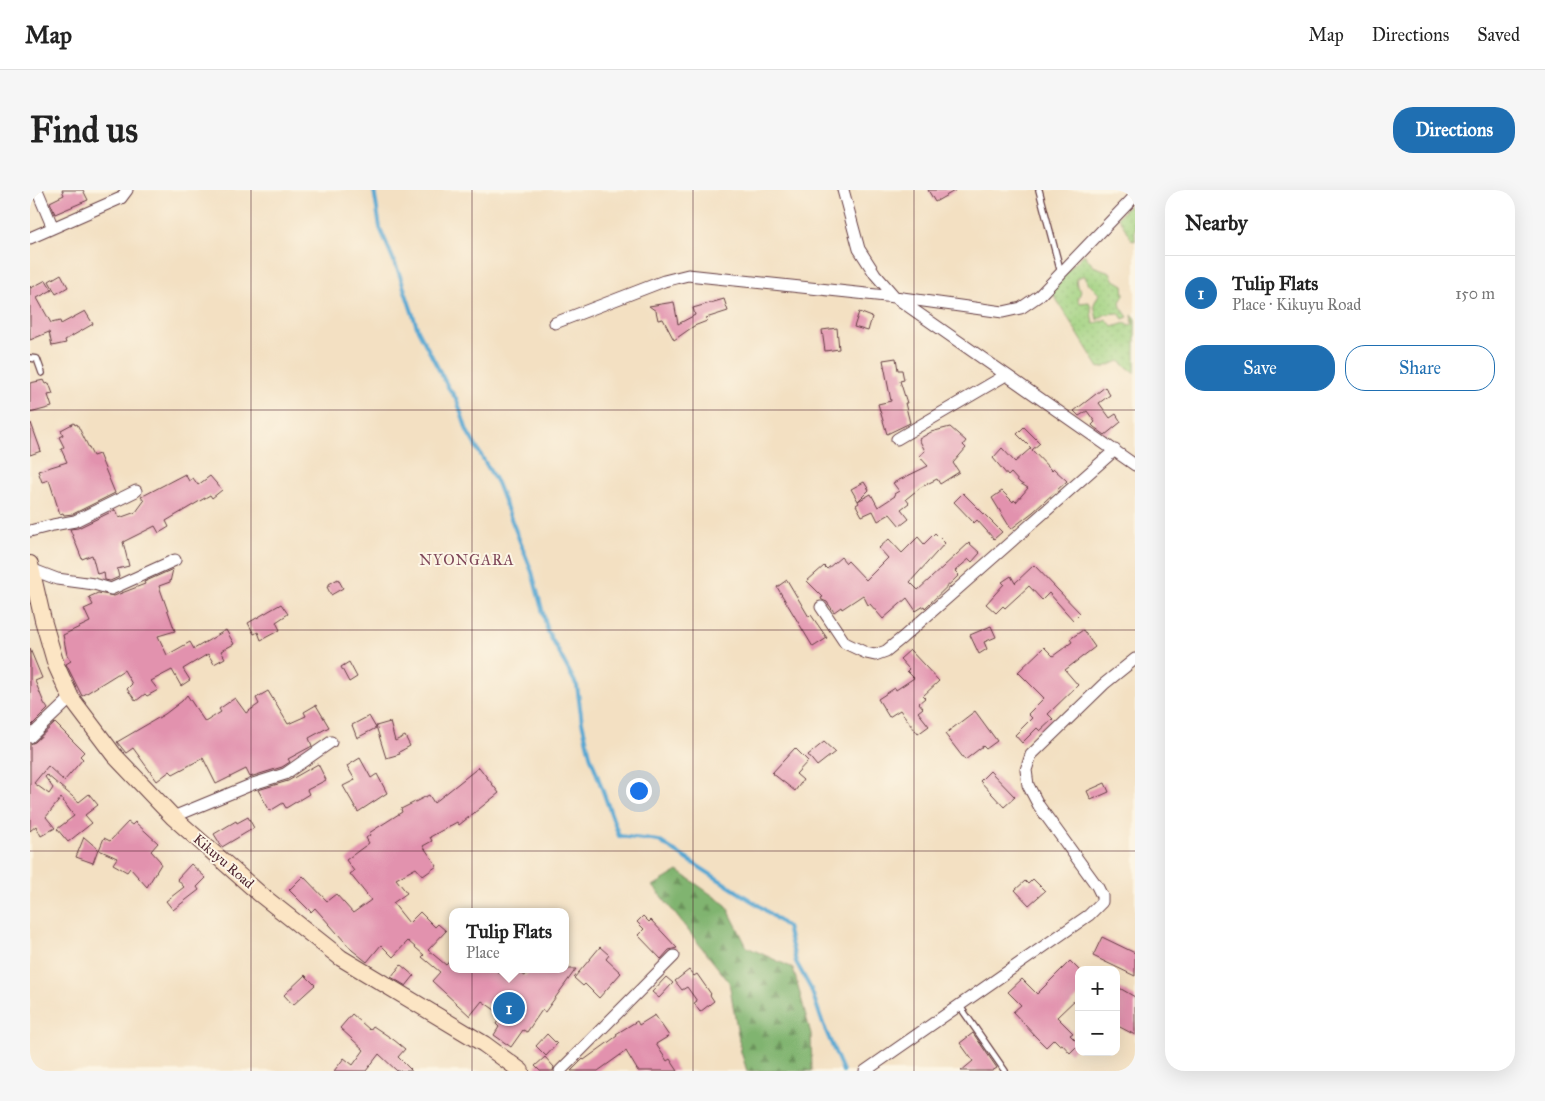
<!DOCTYPE html>
<html lang="en">
<head>
<meta charset="utf-8">
<style>
  body { margin:0; font-family:"IM FELL Great Primer",serif; background:#f6f6f6; color:#222 }
  .controls { position:absolute; right:15px; bottom:15px; display:grid; overflow:hidden; border-radius:10px; box-shadow:0 5px 20px #0002 }
  .controls button { width:45px; height:45px; display:grid; place-items:center; padding:0; border:0; border-bottom:1px solid #e0e0e0; background:#fff; color:#222; font:25px sans-serif }
  .you { position:absolute; left:608px; top:600px; width:18px; height:18px; margin:-12px; border:4px solid #fff; border-radius:50%; background:#1a73e8; box-shadow:0 0 0 8px #1a73e833 }
  .badge { display:grid; place-items:center; width:32px; height:32px; border-radius:50%; background:#1f6fb2; color:#fff; font-size:16px; font-weight:700 }
  .pin { position:absolute; translate:-50% -50%; border:2px solid #fff; box-shadow:0 1px 5px #0006 }
  .popup { position:absolute; left:419px; top:718px; width:120px; height:65px; box-sizing:border-box; display:grid; place-content:center; border-radius:10px; background:#fff; filter:drop-shadow(0 1px 4px #0005); font-size:16px; white-space:nowrap; color:#767676 }
  .popup b { font-size:19px; color:#222 }
  .popup::after { content:''; position:absolute; left:50%; top:100%; margin-left:-10px; border:10px solid transparent; border-top-color:#fff }
  .list { margin:0; padding:0; list-style:none }
  h2 { display:flex; justify-content:space-between; align-items:center; height:65px; margin:0; padding:0 20px; font-size:21px }
  h2 small { font-size:16px; font-weight:400; color:#767676 }
  .list li { display:grid; grid-template-columns:32px 1fr auto; gap:15px; align-items:center; box-sizing:border-box; height:75px; padding:0 20px; border-top:1px solid #e0e0e0 }
  .list b { display:block; font-size:19px; white-space:nowrap }
  .list p { margin:0; font-size:16px; white-space:nowrap; color:#767676 }
  .list em { font-size:16px; font-style:normal; color:#767676 }
  .actions { display:flex; gap:10px; padding:15px 20px }
  .actions a { flex:1; padding:11px 0; border:1px solid #1f6fb2; border-radius:20px; text-align:center; font-size:18px; color:#1f6fb2 }
  .actions .main { background:#1f6fb2; color:#fff }
  .map { position:relative; flex:none; width:1105px; height:881px; overflow:hidden; border-radius:20px }
  header { display:flex; align-items:center; gap:30px; box-sizing:border-box; height:70px; padding:0 25px; background:#fff; border-bottom:1px solid #e0e0e0 }
  header strong { font-size:24px }
  nav { display:flex; gap:28px; margin-inline-start:auto; font-size:18px }
  .intro { display:flex; align-items:center; justify-content:space-between; box-sizing:border-box; height:120px; padding:0 30px }
  h1 { margin:0; font-size:35px }
  .button { padding:12px 22px; border-radius:20px; background:#1f6fb2; color:#fff; font-size:18px; font-weight:700 }
  main { display:flex; gap:30px; padding:0 30px }
  aside { flex:1; background:#fff; border-radius:20px; box-shadow:0 5px 20px #0002 }
  .map>svg:first-child { display:block }
  .grass { fill:url(#grass-dots); stroke:#767856 }
  .forest { fill:url(#forest-firs); stroke:#656a4d }
  .lines { fill:none; stroke-linecap:round; stroke-linejoin:round }
  .stream { stroke:#58a7d2; stroke-width:4 }
  .building { fill:#e292ae }
  .lane-casing { stroke:#633c42; stroke-width:8 }
  .street-casing { stroke:#633c42; stroke-width:13 }
  .secondary-casing { stroke:#633c42; stroke-width:18 }
  .lane { stroke:#fff; stroke-width:5.5 }
  .street { stroke:#fff; stroke-width:11 }
  .secondary { stroke:#fce5c4; stroke-width:16 }
  .grid { fill:none; stroke:#4a1f2b; stroke-width:1; stroke-opacity:0.55 }
  .labels { text-anchor:middle; stroke-width:4; stroke-linejoin:round; paint-order:stroke }
  .street-label { font-size:14px; fill:#4a1f2b; stroke:#fcf5e5 }
  .neighbourhood-label { font-size:15px; letter-spacing:1px; fill:#7f4759; stroke:#fcf5e5 }
</style>
</head>
<body>
<header>
<strong>Map</strong>
<nav><a>Map</a><a>Directions</a><a>Saved</a></nav>
</header>
<div class="intro"><h1>Find us</h1><a class="button">Directions</a></div>
<main>
<div class="map">
<svg width="1105" height="881" viewBox="0 0 1105 881">
  <defs>
    <pattern id="grass-dots" width="8" height="8" patternUnits="userSpaceOnUse" patternTransform="scale(1.25)"><rect width="8" height="8" fill="#a1d281"/><path d="M2 2h.1M6 6h.1" fill="none" stroke="#8cb470" stroke-width="1.8" stroke-linecap="round"/></pattern>
    <pattern id="forest-firs" width="22" height="20" patternUnits="userSpaceOnUse" patternTransform="scale(1.25)"><rect width="22" height="20" fill="#80b46f"/><path d="M5 1l3.5 6h-7zM16 11l3.5 6h-7z" fill="#6b925b"/></pattern>
  </defs>
  <rect width="100%" height="100%" fill="#fcf5e5"/>
  <filter id="ink" filterUnits="userSpaceOnUse"><feTurbulence type="fractalNoise" baseFrequency=".02" numOctaves="2"/><feDisplacementMap in="SourceGraphic" scale="10" xChannelSelector="R" yChannelSelector="G"/><feConvolveMatrix kernelMatrix="1 2 1 2 8 2 1 2 1" color-interpolation-filters="sRGB"/></filter>
  <filter id="wash" filterUnits="userSpaceOnUse"><feTurbulence type="fractalNoise" baseFrequency=".0096" numOctaves="4" result="noise"/><feDisplacementMap in="SourceGraphic" scale="20" xChannelSelector="R" yChannelSelector="G"/><feGaussianBlur stdDeviation="1.12" result="paint"/><feColorMatrix in="noise" values="0 0 0 0 0 0 0 0 0 0 0 0 0 0 0 0 0 1.4 0 .05"/><feComposite in="paint" operator="in"/></filter>
  <g filter="url(#wash)">
    <rect width="100%" height="100%" fill="#f3e0c2"/>
    <path class="grass" d="M1105,9v42l-3,-1 -14,-23z
      M1054,64l9,12 17,6 3,7 10,6 1,10 -4,7 1,5 7,10 -5,2 -4,-6 -13,1 -9,6 -3,-16 5,-10 -11,-11 -4,-8 -8,4 1,7 4,5 -3,9 2,3 9,-1c4,8 1,15 5,22l12,-5 7,8 12,-4 5,3 3,-2 -1,-9 3,2v56l-16,-12 -14,6 -6,1 -49,-79z"/>
    <path class="forest" d="M648,681l48,34 21,42 46,21 18,66 1,37h-65l-6,-19 -12,-70 -76,-96z"/>
    <g class="lines">
      <path class="stream" d="M344,0l6,38 19,45 19,57 30,57 9,13 10,31 30,52 35,89 16,60 29,54 5,36 8,33 29,81 40,5 102,66 26,20 9,35 15,27 12,35 20,47"/>
    </g>
    <g id="blocks">
      <path class="building" d="M32,0h21l5,10 -33,14 -5,-12 14,-7z
        M898,0h28l-21,12z
        M31,84l7,13 -12,7 -7,-13z
        M16,90l6,10 -15,8 14,25 9,-2 1,3 24,-13 8,13 -28,16 1,3 -14,3 -3,-14 -19,8v-54l1,2z
        M694,109l4,12 -22,7 1,3 -13,5 -20,14 -11,-21 -5,1 -2,-9 -7,-5 25,-4 4,22 17,-9 -2,-7z
        M829,122l13,5 -4,14 -14,-4z
        M807,138l2,21 -14,2 -3,-21z
        M866,168l2,12h4l2,10 -4,1 7,22h-2l5,20 -23,11 -9,-30 13,-3 -8,-41z
        M14,190l2,4 3,-1 4,11 -5,1 4,12 -22,6v-30z
        M1075,197l5,8 -11,8 11,15 6,-4 5,8 -16,13 -11,-8 -2,-2 3,-3 -8,-11 -8,5 -5,-5z
        M1,233l10,28 -11,4v-31z
        M44,233l1,2 2,-1 16,32 6,-2 16,39 -42,21 -9,1 -1,-2 -3,1 -11,-34 -7,2 -4,-11 29,-9 -6,-13 3,-2 -5,-10 4,-2 -2,-5z
        M920,237l16,14 -3,4 3,3 -13,15 6,9 -19,12 -3,-5 -16,8 -15,12 3,4 -8,6 8,10 -9,7 -10,-12 -12,7 -5,-10 -11,5 -6,-11 3,-2 -1,-2 13,-7 7,13 17,-11 -1,-2 5,-3 -6,-8 35,-17 -9,-10 6,-5 -6,-12 12,-7z
        M994,237l16,16 -8,7 20,21 2,-2 13,12 -34,31 -22,17 -19,-31 10,-7 11,11 1,-2 2,2 12,-14 -8,-5 -9,-10 -3,3 -15,-18 9,-10 13,14 16,-14 -14,-14z
        M155,284l4,7 4,-3 5,7 12,-9 12,14 -10,8 -2,-3 -44,26 3,6 -10,6 -4,-7 -32,16 6,24 -12,3 2,8 -9,4 -5,-1 -1,-8 -7,2 -5,-19 -10,4 -12,-30 8,-1 37,-18 4,8 17,-6 8,-11 -3,-4z
        M834,292l5,8 -11,11 -7,-12z
        M933,303l39,39 -8,7 -17,-19 -3,3 -20,-21z
        M905,343l10,10 -35,39 8,8 51,-47 11,10 -8,9 -3,-3 -14,12 4,4 -34,33 -1,-2 -8,5 -9,-13 -24,21 -13,-15 -2,1 -5,-10 -21,14 -1,-2 -7,5 -7,-10 -5,-2 -1,-2 2,-1 -16,-16 17,-15 3,3 14,-12 5,6 2,-2 18,19 22,-22 -9,-10 10,-9 13,14 16,-16 6,7z
        M1004,375l46,48 -7,7 -24,-27 -7,7 -13,-14 -24,22 -2,-2 -7,7 -10,-9 18,-20 -2,-2 9,-6 4,7z
        M143,379l-3,13 -11,4 16,45 -17,5 9,19 23,-13 4,7 32,-19 8,14 -13,7 4,7 -11,6 -6,-10 -25,15 7,11 -9,6 -9,-16 -21,11 7,9 -11,6 -2,-2 -9,7 -9,-12 5,-5 -8,-14 -42,26 -16,-32 5,-3 -4,-6 -4,-20 27,-13 -6,-13 9,-4 -4,-8 9,-4 16,3 31,-12 -1,-2z
        M308,389l5,9 -12,7 -4,-8 2,-1v-2z
        M757,390l22,37 2,-2 16,23 -14,9 -36,-60z
        M251,414l7,10 -12,8 4,8 -19,10 -3,-8 -4,2 -6,-11z
        M961,436l5,11 -12,5 3,7 -8,5 -9,-19z
        M1053,440l12,17 -30,23 13,15 -30,29 5,5 -13,12 -3,-3 -15,15 -7,-8 17,-17 -4,-4 16,-16 -26,-26 26,-25 9,9 19,-14 -2,-3z
        M0,459l12,29 -7,3 9,22 4,6 -18,18z
        M880,460l29,31 -16,15 2,2 -6,5 4,5 -5,4 11,14 -11,8 -18,-24 -11,7 -11,-18 17,-11 1,2 18,-12 -7,-7 2,-2 -9,-10z
        M319,472l8,15 -8,5 -8,-15z
        M238,501l20,33 18,-8 -2,-4 12,-7 13,22 -20,11 3,8 -24,13 2,3 -8,5 -32,10 -4,-8 -30,15 -13,-26 -30,16 -3,-3 -13,10 -24,-33 -7,5 -9,-11 48,-28 17,-13 5,-6 18,27 16,-10 -2,-3 16,-11 11,15 13,-9 -3,-6z
        M945,521l22,30 -11,8 -3,-3 -18,14 -20,-26z
        M339,526l7,12 -19,10 -5,-13z
        M360,532l5,19 10,-5 5,10 -11,6 1,2 -14,4 -10,-32z
        M25,533l29,29 -4,4 3,3 -19,22 -16,-15 -14,17 15,11 4,-6 -8,-11 2,-2 32,27 10,-8 9,11 -13,10 7,8 -24,19 -11,-13 17,-13 -13,-18 -15,19 9,11 -14,8 -5,-10 -6,5v-87l5,-2z
        M794,552l11,10 -18,14 -9,-11z
        M765,558l13,13 -12,13 7,6 -8,11 -23,-18z
        M330,568l11,20 6,-4 10,19 -29,19 -15,-26 12,-6 -8,-14z
        M288,574l8,16 -19,10 2,4 -23,14 -3,-5 -13,8 -12,-21 30,-9z
        M449,577l20,26 -40,32 -2,-3 -27,15 2,4 -9,5 14,20 -14,10 -7,-8 -20,11 11,14 -14,10 16,20 11,-11 15,15 3,-3 8,7 -18,19 18,15 7,-8v12h42l12,10 7,-10 11,7 5,-7h46l-31,43 -3,-2 -15,22 -4,-2 -12,17 -17,-12 5,-8 -3,-3 6,-9 -20,-14 -12,15 -38,-35 8,-9 -18,-15 2,-2 -16,-14 -15,16 -12,-12 -14,17 -15,-12 -37,-42 -4,4 -22,-22 14,-14 24,25 9,-7 17,19 18,-13 -21,-26 4,-3 -8,-11 23,-17 -3,-5 4,-3 -1,-2 33,-21 -1,-3 28,-14 5,8z
        M960,581l25,26 -11,10 -24,-26z
        M1075,593l4,9 -18,8 -4,-9z
        M218,627l6,11 -32,19 -8,-13 22,-13 1,2z
        M98,632l4,3 3,-3 23,21 -7,8 9,10 1,3 -14,23 -17,-19 -3,4 -14,-8 4,-6 -18,-8 5,-12 6,3z
        M54,647l14,12 -5,14 -17,-6z
        M161,674l15,14 -9,9 2,3 -26,20 -7,-9 18,-14 -7,-8z
        M1003,689l12,12 -16,14 -14,-15 10,-9 3,3z
        M613,726l6,6 2,-2 26,28 -8,2 -8,9 -23,-24 6,-6 -7,-7z
        M1072,747l33,16v23l-42,-20z
        M570,757l9,8 -3,4 15,14 -22,25 -14,-14 -2,2 -9,-8z
        M1040,771l9,9v26l-22,21 16,16 -3,2 9,9 -9,9 -8,-9 -2,1 -6,-6 -8,8 -11,-11 -22,-24 8,-7 -13,-13 14,-13 15,15z
        M371,775l13,11 -8,10 -15,-9z
        M659,780l5,6 3,-2 14,20 -1,1 4,6 -14,11 -6,-9 3,-2 -10,-14 -5,3 -7,-9z
        M275,785l10,10 -22,20 -9,-10z
        M636,787l7,6 -14,15 -7,-6z
        M1086,796l19,11v38l-19,-10z
        M322,824l18,16 3,-4 21,14 11,9 -7,8 14,14h-15l-18,-17 -13,17h-32l10,-13 9,7 11,-15 -24,-22z
        M625,825l14,21 -13,8 11,17 3,-2 8,12h-40l-12,-20 -28,20h-27l12,-12 1,1 33,-24 -1,-2 21,-13 2,4z
        M943,843l24,35 -5,3h-31l12,-10 -13,-18z
        M517,844l10,10 -11,12 -10,-10z
        M515,867l9,10 -1,4h-13l-5,-5z"/>
    </g>
  </g>
  <g filter="url(#ink)">
    <use href="#blocks" fill-opacity="0" stroke="#633c42" stroke-width="1"/>
    <g class="lines">
      <defs>
        <path id="lane" d="M1009,0l22,83
          M0,168l7,1 5,14
          M929,815l46,66"/>
        <path id="street" d="M7,0l16,38
          M813,0l16,59 16,25 20,23 240,168
          M0,48l91,-40 6,-8
          M525,133l109,-42 24,-6 207,22 108,15 18,-4 19,-13 95,-99
          M867,249l109,-64
          M0,341l23,-6 22,-4 61,-30
          M1,379l26,10 37,5 17,5 64,-29
          M791,417l24,36 21,10 9,2 11,-4 16,-13 213,-188
          M0,547l41,-39
          M143,627l80,-33 32,-10 46,-32
          M530,881l114,-115
          M835,881l224,-156 13,-13v-6l-5,-10 -58,-80 -11,-21 -2,-15 5,-15 73,-71 31,-25"/>
        <path id="secondary" d="M0,374l13,56 13,45 15,33 43,57 59,62 87,77 81,64 143,86 37,27"/>
      </defs>
      <use href="#lane" class="lane-casing"/>
      <use href="#street" class="street-casing"/>
      <use href="#secondary" class="secondary-casing"/>
      <use href="#lane" class="lane"/>
      <use href="#street" class="street"/>
      <use href="#secondary" class="secondary"/>
    </g>
  </g>
  <path class="grid" d="M221,0v881M442,0v881M663,0v881M884,0v881M0,220h1105M0,440h1105M0,661h1105"/>
  <g class="labels">
    <g class="street-label">
      <text transform="translate(194 671) rotate(41)" y="5">Kikuyu Road</text>
    </g>
    <g class="neighbourhood-label">
      <text x="437" y="375">NYONGARA</text>
    </g>
  </g>
</svg>
<div class="controls">
<button>+</button>
<button>−</button>
</div>
<div class="you"></div>
<div class="pin badge" style="left:479px;top:818px">1</div>
<div class="popup"><b>Tulip Flats</b>Place</div>
</div>
<aside>
<h2>Nearby<small></small></h2>
<ul class="list">
<li><span class="badge">1</span><div><b>Tulip Flats</b><p>Place · Kikuyu Road</p></div><em>150 m</em></li>
</ul>
<div class="actions"><a class="main">Save</a><a>Share</a></div>
</aside>
</main>
</body>
</html>
